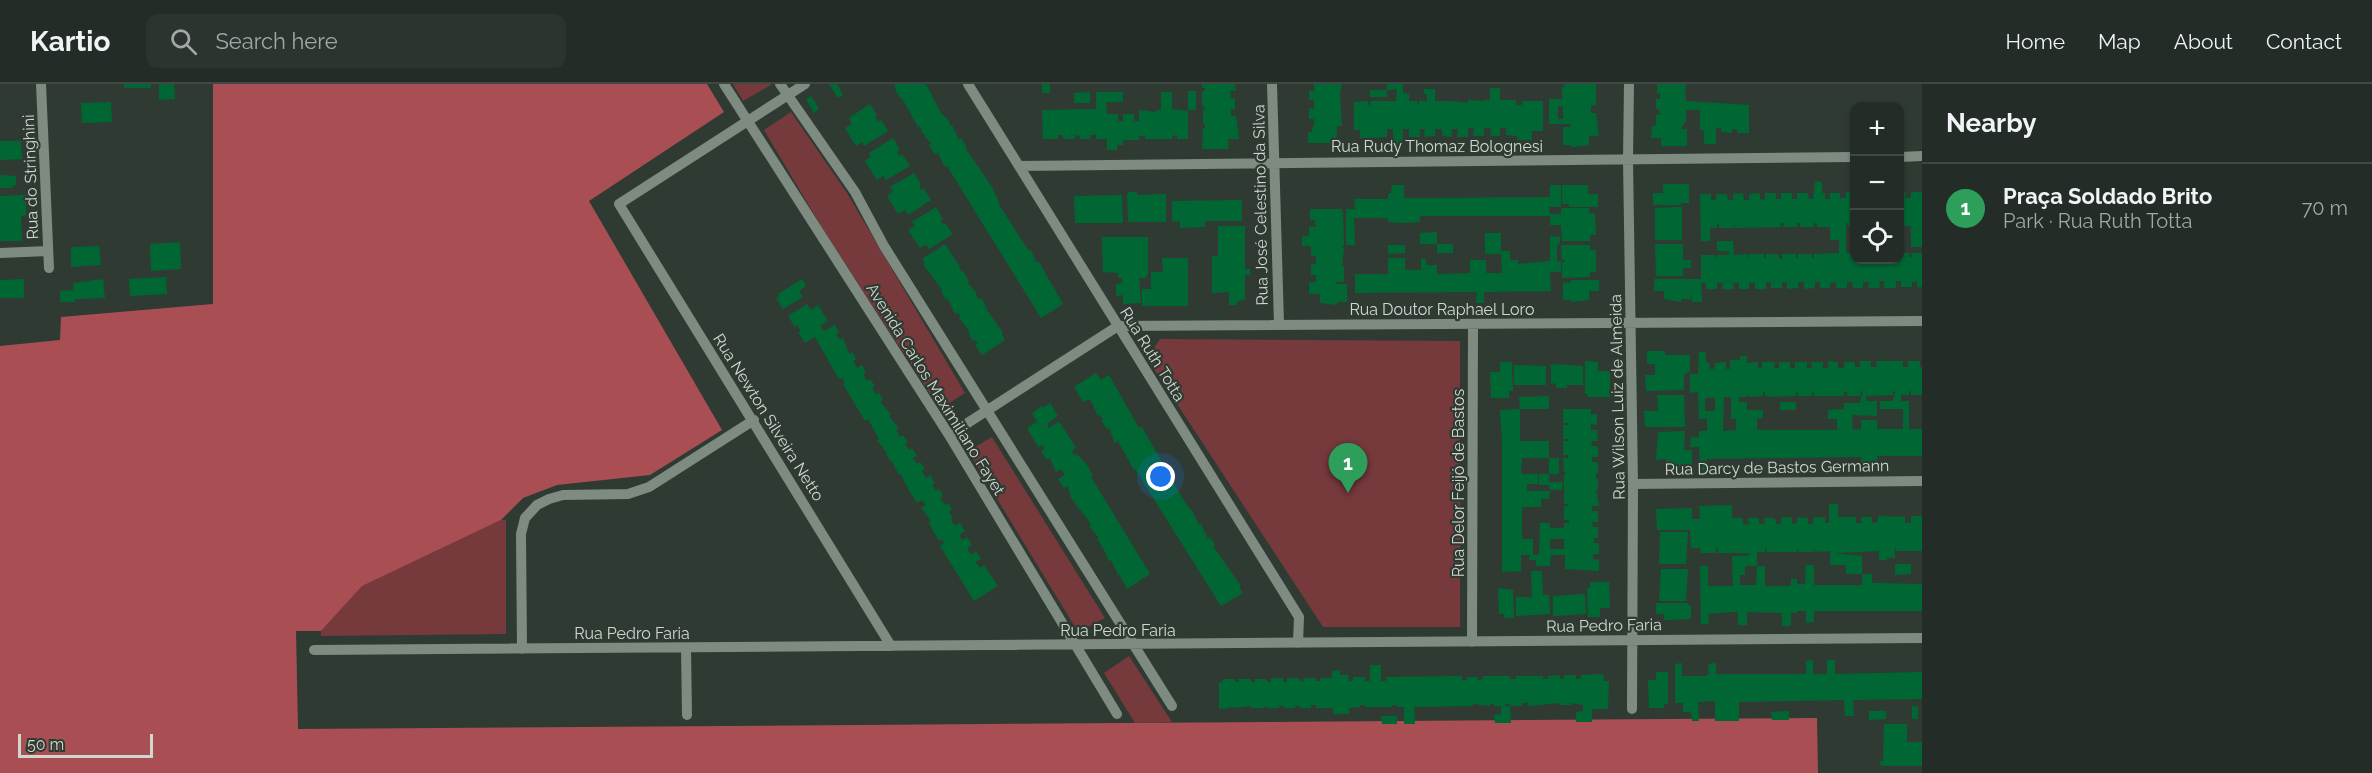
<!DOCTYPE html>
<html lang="en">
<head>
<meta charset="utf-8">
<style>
  body { margin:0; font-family:Raleway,sans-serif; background:#2b342e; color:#f1f3f6 }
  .controls { position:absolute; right:18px; top:18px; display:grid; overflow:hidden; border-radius:12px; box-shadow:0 2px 4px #0004 }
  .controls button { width:54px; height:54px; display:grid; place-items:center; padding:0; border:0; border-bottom:2px solid #404843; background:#232c26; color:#f1f3f6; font:30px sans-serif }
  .scale { position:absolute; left:18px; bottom:15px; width:135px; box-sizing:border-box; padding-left:6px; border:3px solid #d0d7d1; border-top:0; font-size:16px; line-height:21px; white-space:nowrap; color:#d0d7d1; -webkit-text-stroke:4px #2f3b32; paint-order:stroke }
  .you { position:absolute; left:1161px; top:393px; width:21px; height:21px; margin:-15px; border:4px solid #fff; border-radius:50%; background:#1a73e8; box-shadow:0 0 0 9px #1a73e833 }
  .badge { display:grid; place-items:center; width:39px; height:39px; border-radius:50%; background:#ea580c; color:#fff; font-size:20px; font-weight:700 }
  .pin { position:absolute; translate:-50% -50px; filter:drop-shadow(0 2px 3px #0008) }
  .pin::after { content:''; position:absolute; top:32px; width:21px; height:18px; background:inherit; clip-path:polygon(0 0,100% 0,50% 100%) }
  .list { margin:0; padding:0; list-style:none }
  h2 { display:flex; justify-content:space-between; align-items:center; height:78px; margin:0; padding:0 24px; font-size:26px }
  h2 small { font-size:20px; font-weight:400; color:#a3a7a7 }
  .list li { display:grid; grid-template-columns:39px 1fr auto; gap:18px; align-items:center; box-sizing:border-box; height:90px; padding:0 24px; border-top:2px solid #404843 }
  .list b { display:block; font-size:22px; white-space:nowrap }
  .list p { margin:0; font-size:20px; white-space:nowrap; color:#a3a7a7 }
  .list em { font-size:20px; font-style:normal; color:#a3a7a7 }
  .icon { flex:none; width:33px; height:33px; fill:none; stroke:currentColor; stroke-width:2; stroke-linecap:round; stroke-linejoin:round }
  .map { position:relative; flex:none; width:1922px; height:689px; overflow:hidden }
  header { display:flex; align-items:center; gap:36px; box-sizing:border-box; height:84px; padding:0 30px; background:#232c26; border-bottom:2px solid #404843 }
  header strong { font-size:28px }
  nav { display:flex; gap:33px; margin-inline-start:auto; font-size:21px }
  .search { width:420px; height:54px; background:#2b342e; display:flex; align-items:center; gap:15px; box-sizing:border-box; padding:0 21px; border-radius:12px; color:#a3a7a7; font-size:22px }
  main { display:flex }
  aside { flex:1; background:#232c26 }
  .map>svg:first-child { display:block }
  .green { fill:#76393c }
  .forest { fill:#a94f54 }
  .building { fill:#006734; fill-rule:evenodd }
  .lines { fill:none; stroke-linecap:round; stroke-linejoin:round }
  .minor { stroke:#7d8b81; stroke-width:10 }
  .labels { text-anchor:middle; stroke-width:4.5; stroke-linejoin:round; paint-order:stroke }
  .street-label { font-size:16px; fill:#d0d7d1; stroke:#2f3b32 }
</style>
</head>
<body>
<header>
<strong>Kartio</strong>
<div class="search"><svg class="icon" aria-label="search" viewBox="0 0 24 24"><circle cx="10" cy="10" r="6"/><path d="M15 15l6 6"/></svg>Search here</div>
<nav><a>Home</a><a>Map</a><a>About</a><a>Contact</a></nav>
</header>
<main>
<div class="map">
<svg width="1922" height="689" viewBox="0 0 1922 689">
  <rect width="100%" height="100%" fill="#2f3b32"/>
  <path class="green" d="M733,0h37l1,1 -28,16z
    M791,28l56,81 118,200 -25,16 -116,-178 -60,-101z
    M1160,255l300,2v286h-137l-176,-269z
    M992,353l113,181 -27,14 -110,-181z
    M501,436h5v114l-185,2v-5l40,-45z
    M1129,572l43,66 -37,1 -31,-50z"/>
  <path class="forest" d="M213,0h494l17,28 -135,89 133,229 -72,45 -93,10 -34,13 -22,22 -139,66 -41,45h-25l2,98 1519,-11 1,55h-1818v-427l60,-6 1,-23 152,-13z"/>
  <path class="building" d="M124,0h27v4h-27z
    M159,0h15l1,15 -16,1z
    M829,0h8l6,11 -5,3z
    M896,0h30l15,29 8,8 1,5 2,-1 7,15 2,-2 6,10 -1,1 26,38 7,15 -1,1 30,47 2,-1 7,14 2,-1 24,42 -22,14 -94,-152 -2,1 -7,-14 -3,1 -6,-9 2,-1 -10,-13 1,-1 -2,-4 -2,1 -16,-29 -1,1 -6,-9 1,-1 -2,-4z
    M1042,0h8v9h-8z
    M1202,0h33l1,7h-6l1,7h4v11h-4v7h5l3,23h-11l1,10h-27l1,-21h2v-4h-2v-14h2l-1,-4h-2v-15h3v-3h-3z
    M1314,0h28l-2,9 2,33h-5l-1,17h-28v-11h4v-5h2v-8h-5v-11l5,1v-9h-5v-9h5z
    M1387,0h16v9l6,1v7h8l1,4h1v-4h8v-7h-3v-5h11v12h15v2l2,-2 16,2v-3l15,1 1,2v-3h6v-12h10v12h15l2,5h5v-4h21v30h-11v9h-15v-4l-11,-1v-7h-6v8h-10l1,-8h-7v8h-11l1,-8h-6v9h-11l1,-8h-6v8l-10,-1v-7h-7v7l-11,1 1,-8h-5v8h-11v-8h-6l-1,20h-8l-1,-20h-6v8l-16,1h-11v-8h-6v-28l14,-1v4h2l1,-4h25l1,-12 -10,1z
    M1564,0h32v21l-5,1v7h5l3,23h-10v9l-18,2v-2h-8v-18h7v-3h-21v-25h13v-12h2zM1558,22h5v13h-5z
    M1657,0h29l-1,10h1v7l63,4v28h-12v-4h-5v4l-11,-1v-4h-5v16h-12v-14h-4v-20h-14v11l-5,8h6v17h-26v-8h-10l1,-12h4v-11h4l-1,-6h-3v-10h4v-6h-3z
    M1370,6h17v7h-17z
    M1188,7h8v19h-8z
    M1090,8v11h-16v-10z
    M1096,8h27v10h-17l1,12h11v7h5v-7h11v7h5v-11l17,2v-2h5v-18h11v17l16,2v28h-11v-4l-5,1v3h-27v-3h-6v4h-16v5h-6v5h-10v-11h-11v-4h-6v4h-10v-3l-5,-1v4h-12v-4h-5v4h-15l-1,-29 54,-1z
    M811,12l8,13 -5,4 -8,-14z
    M111,18l1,20 -30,1 -1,-20z
    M870,20l7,11 -2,1 3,6 3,-2 7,11 -24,15 -2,-4 -6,4 -11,-18 7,-4 -3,-6z
    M893,54l7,12 -3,2 3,4 2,-2 8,12 -24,14 -3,-4 -6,4 -12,-19 6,-4 -2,-4z
    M0,57h21l1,18 -22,1z
    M914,89l7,11 -2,2 2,4 3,-1 7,11 -23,15 -3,-5 -7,4 -11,-18 6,-4 -3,-5z
    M0,91l16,1v9h-3v3h-13z
    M1815,97l7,1v11h3v6h5v-6h10v5h6v-6h8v35h-5l-1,-4h-2v30h8v7h46v-7h9v4h3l-1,-4h11v34h-5v-6l-5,1v5h-11v-6h-5v7h-12v-7h-5l1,7h-12l1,-6h-6v6h-10l-1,-6h-5v6h-11v-6l-6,1v5h-10v-6h-5v6l-11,1v-7h-6v6l-11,1v-7h-5v6h-11v-6h-5v7h-11v-6h-6v6h-10v-6h-6l1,6h-12l1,-6h-6v6h-11v-6h-5l1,19h-10v-17l-1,14h-10v3l-17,-3v-8h-10v-12h47v-24h14v4l2,-4h12v-4h-12v-10h16l1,14 14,-1v5h1v-5h15v4h2v-4h13v5h3v-5h14v4h2v-4h14v4h2v-4l25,-1v-13h-9v-13h-13v-4h-3v4h-14v-4h-3v4h-14l1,-4h-3v4l-46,1v-4l-2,4h-14v-4h-2v4h-7v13h-9l-1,-47h11v6h5v-6h11l1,6h5v-6l10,-1 1,7h5v-6l11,-1v6l5,1v-7h11v6h5v-6h11v6h5v-6h11l1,6h4z
    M1663,100h26v19h-8v2h-28v-12h10z
    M1392,101h12v13h15l131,-1v-12h11v22h-12l1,7h11v-6h28v5l6,1 1,21h-6v6h-28l-1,-16h-11v-9h-130v6l-16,1 -16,-1v-4h-34l1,27h-9v-36h9l-1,-10h34v-5l3,-1z
    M1562,101h26v9h10v13h-29v-3h-7z
    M1129,108h8v3l29,-1v28h-38l-1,-28z
    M1900,108h6l-1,6h6v-6h11v55h-11v-21h-11z
    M26,111v20l-5,1 1,25h-22v-45z
    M1122,111l1,28h-48l-1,-27z
    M1242,116v21h-37v6l-25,1v-7l-8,1v-21z
    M936,123l7,12 -3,2 3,3 2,-1 8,11 -24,15 -3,-4 -6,3 -12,-18 7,-4 -3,-4z
    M1682,123v33h-27v-32z
    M1310,125h31l2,3 1,33 -2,3h2l-2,18h2v16h-8v2h11v18h-10v3l-17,-2v-9h-11v-12h7v-7h-5v-11h5v-8h-5v-10h-9v-10h7v-9h7l-1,-7h-5z
    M1218,142h27v43h5v6h-5v25l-7,1 -1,4h-8v-13l-17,1v-37h6z
    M1437,148v12h-17v-11z
    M1485,149h16v18h9v9h8v4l32,-3v-25l10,1v6l-3,1v17h4v11h-11l1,19 -67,1v11h-8l1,-11 -122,1v-19h33v-16h17v12h16v-11h5v6h11v9l33,-1v-13h16v13h16l-1,-19h-16z
    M1102,153h46v36l-2,5h-7l2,25 -18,1v-9l-7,1v-12l6,-1v-5h-4v-5l-15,-1z
    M180,158l1,27 -30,2 -1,-27z
    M945,160l15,23 -1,1 3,4 1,-1 6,10 -2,1 10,12 -1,1 3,5 2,-2 5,8 -1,1 18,26 -1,1 3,6 -23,15 -7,-10 3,-2 -3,-3 -2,1 -5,-9 1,-1 -10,-13 2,-1 -3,-4 -3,1 -7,-15 -2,1 -5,-9 1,-1 -19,-26 2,-1 -3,-4z
    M1437,160h16v9h-16z
    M1655,160h28v16h8v8h-8v8h-27z
    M1388,161h17v8l-17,1z
    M1561,161h29v5h6v22h-6v5l-28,1v-15l4,-3h-4z
    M99,162l2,19 -30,2v-20z
    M1162,174h26v48h-46v-17h9v-17h12z
    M166,193l1,17 -37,2 -1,-17z
    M24,195v19h-24v-18z
    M103,195l2,19 -30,1v3h-15v-11l13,-1v-7z
    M802,195l4,7 -7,5 4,6 -20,12 -7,-11 3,-2 -1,-2z
    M1571,196h28v11h-10v9l-18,2v-2h-8v-17l8,-1z
    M807,220l4,6 7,-5 10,16 -8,5 4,5 11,-6 4,7 -3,2 4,6 3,-2 6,16 3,-2 4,7 -3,2 4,7 5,-3 4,7 -3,2 4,7 3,-2 5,7 -3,2 4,7 3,-2 4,7 -3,2 11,12 -2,2 10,12 -3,2 4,7 3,-2 5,7 -3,2 4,6 3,-2 5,8 -4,2 4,6 3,-2 5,7 -3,2 4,7 4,-3 5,8 -3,2 4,6 3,-2 4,7 -3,2 5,7 3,-2 4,6 -3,3 4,6 -2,2 4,6 5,-3 5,8 -6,4 3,5 5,-3 5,8 -5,3 4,7 5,-4 5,8 -6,3 5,6 4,-3 14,21 -24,15 -34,-55 4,-3 -2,-4 -3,2 -6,-10 -4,-9 2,-1 -10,-13 5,-3 -4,-5 -5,3 -9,-14 -7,-15 -2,1 -7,-14 -1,1 -5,-8 1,-1 -10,-13 2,-1 -11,-20 -3,2 -22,-37 2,-1 -3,-5 -3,1 -24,-42 -10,6 -7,-11 3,-1 -4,-6 -2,2 -7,-11z
    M1647,267h18v4h25v16l-6,3v16l-38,1 -1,-16h10v-11h-8z
    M1699,268h7v11h3l1,6h4l1,-6 11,-1v7h4v-9h10v-4h7v7l11,-1v6h4v-6h13l-1,6h5v-6h11v6h5v-6h12v6h5l-1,-6h12v6h5v-7l10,1v6h6v-6h11v5h5v-6h11v6h6l-1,-6h27v6h5v-6h12v6h2v28h-11v-4h-2v4h-8v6h8v28h13v27h-45v13l-16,1v-13l-154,2v11h-7l-1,-23h-9l1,-10 8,1v-7h8v-12h-8l-1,-27 -8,1v-19h8zM1860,307h2l1,5h-2l-1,7h-16v6l-16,1v9h9v11h-80v-12h6v-8h-16v-8h-8v-5h8v-4l2,4 14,-1v-4h2l1,5 30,-1v-4h2v4h14v-4h2v4h30v-4h3v4h14zM1893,307h2l-2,10h-13v8h23v20h-26v-9h-16v9l-8,1 -1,-15 25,1v-15h-11v-5l27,-1zM1724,313h7v22h5v11l-13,1zM1705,314h10v13h-10z
    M1585,277l13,1v9h12v26h-22v-3h-3z
    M1500,278h12l1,29h-4v7h-18l-1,-26h10z
    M1551,280l32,2v19h-16v3h-11v-5l-5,1z
    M1514,281l32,1v19h-32z
    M1096,289l5,7 8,-5 30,53 3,-1 24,42 2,-1 10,23 13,20 1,-1 7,15 2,-1 7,15 2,-2 5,8 -2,1 28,40 -2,1 4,6 -22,13 -86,-137 -1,1 -16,-29 -3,2 -6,-15 -2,1 -6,-9 2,-1 -3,-4 -2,1 -7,-15 -1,-2 -7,3 -9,-15z
    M1657,311h27l1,32h-40l-1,-16h14z
    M1549,312v13h-29l-1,-12z
    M1780,318h16v8h-16z
    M1050,319l8,13 -11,8 2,4 9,-6 3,2 15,24 -4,3 2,4 3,-1 10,11 6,11 -2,1 59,97 -23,15 -8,-15 -1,1 -7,-15 -2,1 -4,-7 1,-1 -9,-14 2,-1 -10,-12 2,-2 -20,-26 -3,-12 -4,2 -6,-9 7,-4 -4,-6 -5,3 -6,-14 -3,2 -6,-9 4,-2 -3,-4 -4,2 -11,-19 10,-6 -5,-8 9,-8 2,2z
    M1520,325v32h29v17h-27l-1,16h17v10h-11v7h23l-1,8h-8v8h-19v32h11v16h6l1,-32h10v5h14v-5h5v-3h-5v-14h4l1,-2h-5v-30l3,-2h-3l-1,-14h5v-3h-5v-14h5v-2h-5v-14h5v-2h-5v-14h28v5h6v11l-6,-1v6h6l1,11h-6l-1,5h7v11h-6v5h6v11h-2v5h2v12h-2l3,16h-7v5h6v11h-6l1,5h5v11h-4v5h5v11h-6v5l6,1v11l-34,-2v-14h-14l-1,11h-14v-6h-7l1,-5h-9v16l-19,1v-131l-2,-31zM1550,455h14v10h-14z
    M1685,347l-1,19h8v18l-27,1 1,-10 -10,1 2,-28z
    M1549,374h10v16h-10v8h14l-1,8h-12l-1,-5h-10v-11h10z
    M1829,420h9v13h18v6h6l-1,-6h11v6l6,-1v-6l27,1v6h6v-7h11v35h-25l-2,-5v12h-8v2h-8v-9l-45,2 28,3v18h10v9l50,1v27h-108v11l-8,1v-12h-9v2h-6v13h-9v-13l-35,-1v13h-9v-13h-5l-25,2 1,10h-8l-1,-58h8v20h25l-1,-30h17v-3h-15v-5l-1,5h-15v-5h-2v5h-15l-1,-5h-9l-1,-18h-33l-1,-21 36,-1v11h8l-1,-13 33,-1v13h11v7l6,-1 -1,-6h11v6h6l-1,-6h11l1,6h5v-6l11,-1v7l5,-1v-6l11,1v6h5v-6l12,-1v6h4zM1814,463l1,5 15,-1v14h16v9h16v11h-48v-20h-8l-1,19h-8v-5h-6v7h-26v-20h-8v-14h8v-4h2l-1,4h31v-4l2,4h15zM1745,482h12l-1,19h-16v-10h5z
    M1660,448h28l-2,32h-27z
    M1895,480h16v10l-16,1z
    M1661,485h27l-2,32h-27z
    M1531,487h11l1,24h6l1,19 -34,2v-19h16z
    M1590,498h19l1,26h-10v9h-12l-1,-29h3z
    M1498,504l15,2 1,28h-10v-4h-5z
    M1585,510l1,20 -33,2v-20z
    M1656,519h32v2h3v14l-27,1v-6h-8z
    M1813,576v14h14v-14h8v14l87,-2v27l-69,1 1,16h-9l-1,-16 -105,2v19h-24v-20l-17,1 1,19h-7l-1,-9h-8v-9h-8v-39l7,-1v13h24l3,-2 -1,-10 8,-1v11h90v-13z
    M1370,581h11v16h5v-4l76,-1v4h5v-3h11v3l5,-1v-3h27v3h6v-3h27v3h5v-3l12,-1v4h4v-4h12v4h5v-4l22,-1 1,7h5l-1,28h-16v13h-16v-10l7,-1v-6l-12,-2v2h-11v-2l-32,3v-3h-6v3h-12v-2h-5v2h5l1,17h-16l-1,-8 7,-1v-8h-7v-2h-4v2l-17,-2v2l-59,1 1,17h-11v-17h-7v-2h-5v2h-27v-2h-5v2l-11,1v6h-16v-6h-17v-3h-5v3h-11v-2h-5v2h-11v-2h-5v2h-12v-2l-4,2h-12v-2l-16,2v-1h-5v1l-11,1v-26l3,-1 1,-3h12v3h4l-1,-3h13v3h4v-3h12v3h4v-4h12v4h4v-4h12l1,3h3l1,-3h12v3h4v-3h12v-7l8,-1v5h9l-1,6h5v-4h12v4h5z
    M1656,588h12v32h-4v4h-15l-1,-28h8z
    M1912,622l6,1v12h-6z
    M1789,627v9h-17l-1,-8z
    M1869,627h17v8l-17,1z
    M1381,632h16v8h-15z
    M1884,640h23v18h15v24h-40l-2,-2v-3h3z"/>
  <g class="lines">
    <path class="minor" d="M41,0l8,184
      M724,0l225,351 168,279
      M780,0l75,108 29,54 288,460
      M805,0l-186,120 272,442
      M968,0l331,533 -1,26
      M1272,0l7,240
      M1629,0l-1,76 5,324 -1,225
      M1900,73l22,-1
      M1019,82l835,-9
      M0,169l48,-2
      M949,351l169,-109 804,-5
      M1633,400l289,-3
      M1472,558l1,-317
      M686,564l1,67
      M522,565l-1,-115 4,-16 12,-13 12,-6 14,-4 65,-1 21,-7 105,-67
      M314,566l1608,-12"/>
  </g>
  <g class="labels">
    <g class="street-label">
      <text x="1437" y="68">Rua Rudy Thomaz Bolognesi</text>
      <text transform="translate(30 93) rotate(-92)" y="6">Rua do Stringhini</text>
      <text transform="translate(1260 121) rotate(-91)" y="6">Rua José Celestino da Silva</text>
      <text x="1442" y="231">Rua Doutor Raphael Loro</text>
      <text transform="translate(1153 270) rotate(58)" y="6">Rua Ruth Totta</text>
      <text transform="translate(936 305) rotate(58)" y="6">Avenida Carlos Maximiliano Fayet</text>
      <text transform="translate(1617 313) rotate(-91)" y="6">Rua Wilson Luiz de Almeida</text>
      <text transform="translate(769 333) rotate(58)" y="6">Rua Newton Silveira Netto</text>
      <text transform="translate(1777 383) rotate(-1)" y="6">Rua Darcy de Bastos Germann</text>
      <text transform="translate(1458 399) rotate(-90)" y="6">Rua Delor Feijó de Bastos</text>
      <text transform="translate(1604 541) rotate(-1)" y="6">Rua Pedro Faria</text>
      <text x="1118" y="552">Rua Pedro Faria</text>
      <text x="632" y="555">Rua Pedro Faria</text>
    </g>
  </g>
</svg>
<div class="controls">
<button>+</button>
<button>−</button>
<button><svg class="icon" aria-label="locate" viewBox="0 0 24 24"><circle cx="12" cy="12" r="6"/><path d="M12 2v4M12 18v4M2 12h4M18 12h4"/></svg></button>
</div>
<div class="scale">50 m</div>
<div class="you"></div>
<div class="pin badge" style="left:1348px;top:409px;background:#2e9e5b">1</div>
</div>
<aside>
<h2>Nearby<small></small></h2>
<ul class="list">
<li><span class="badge" style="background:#2e9e5b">1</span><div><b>Praça Soldado Brito</b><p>Park · Rua Ruth Totta</p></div><em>70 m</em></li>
</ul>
</aside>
</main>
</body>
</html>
